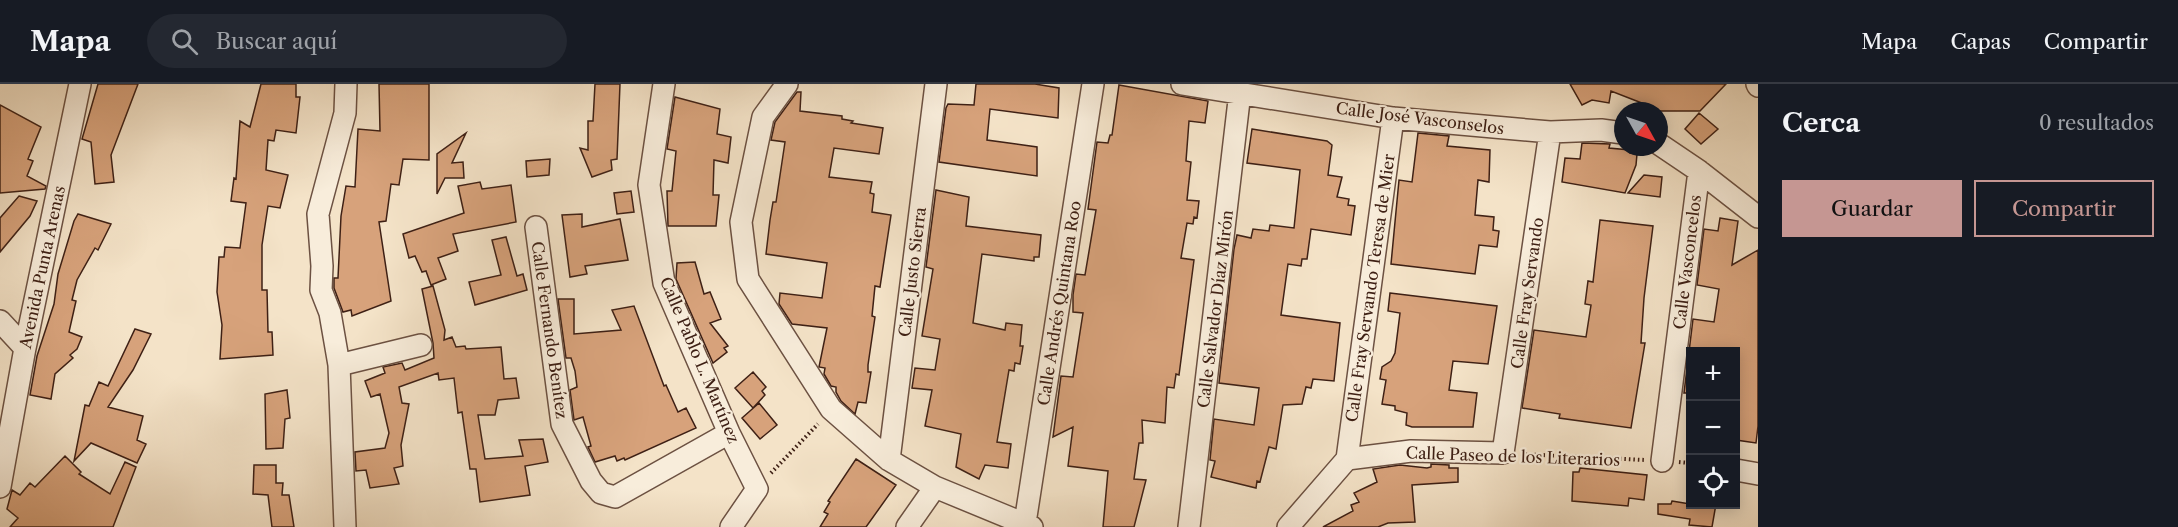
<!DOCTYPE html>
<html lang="es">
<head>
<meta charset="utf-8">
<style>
  body { margin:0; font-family:"Libre Caslon Text",serif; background:#242831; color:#f1f3f6 }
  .controls { position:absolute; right:18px; bottom:18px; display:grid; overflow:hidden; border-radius:0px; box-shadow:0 3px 15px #0003 }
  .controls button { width:54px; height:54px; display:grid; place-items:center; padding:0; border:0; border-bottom:2px solid #363941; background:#171b24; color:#f1f3f6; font:30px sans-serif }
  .compass { position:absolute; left:1614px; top:18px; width:54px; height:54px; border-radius:50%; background:#171b24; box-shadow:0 3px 15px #0003; rotate:130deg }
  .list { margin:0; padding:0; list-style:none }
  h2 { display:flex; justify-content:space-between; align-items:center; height:78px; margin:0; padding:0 24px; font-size:26px }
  h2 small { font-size:20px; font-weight:400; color:#9ea1a6 }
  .actions { display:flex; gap:12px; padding:18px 24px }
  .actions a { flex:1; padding:14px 0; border:2px solid #c59692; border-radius:0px; text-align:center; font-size:21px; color:#c59692 }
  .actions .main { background:#c59692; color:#111 }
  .icon { flex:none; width:33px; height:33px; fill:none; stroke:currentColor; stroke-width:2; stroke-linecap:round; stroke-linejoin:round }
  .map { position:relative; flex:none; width:1758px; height:443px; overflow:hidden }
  header { display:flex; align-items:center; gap:36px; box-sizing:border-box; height:84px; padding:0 30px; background:#171b24; border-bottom:2px solid #363941 }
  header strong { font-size:28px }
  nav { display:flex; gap:33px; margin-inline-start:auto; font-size:21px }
  .search { width:420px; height:54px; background:#242831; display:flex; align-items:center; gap:15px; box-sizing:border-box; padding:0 21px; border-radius:33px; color:#9ea1a6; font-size:22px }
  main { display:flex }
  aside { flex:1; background:#171b24 }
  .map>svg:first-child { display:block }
  .building { fill:#d7a27b; stroke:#3e2015; stroke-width:1.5 }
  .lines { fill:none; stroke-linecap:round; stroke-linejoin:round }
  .street-casing { stroke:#6c5142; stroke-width:24 }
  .path { stroke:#3e2015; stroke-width:4; stroke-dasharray:1.5 3; stroke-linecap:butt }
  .street { stroke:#f8eddb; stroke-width:21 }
  .labels { text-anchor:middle; stroke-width:4.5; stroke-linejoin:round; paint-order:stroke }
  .street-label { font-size:16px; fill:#3e2015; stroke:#f8eddb }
</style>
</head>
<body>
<header>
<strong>Mapa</strong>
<div class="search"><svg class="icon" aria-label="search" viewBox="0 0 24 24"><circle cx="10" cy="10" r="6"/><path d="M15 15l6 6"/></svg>Buscar aquí</div>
<nav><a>Mapa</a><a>Capas</a><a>Compartir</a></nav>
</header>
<main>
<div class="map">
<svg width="1758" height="443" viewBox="0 0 1758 443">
  <rect width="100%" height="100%" fill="#f4e3c8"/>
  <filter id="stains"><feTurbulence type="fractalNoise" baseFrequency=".00333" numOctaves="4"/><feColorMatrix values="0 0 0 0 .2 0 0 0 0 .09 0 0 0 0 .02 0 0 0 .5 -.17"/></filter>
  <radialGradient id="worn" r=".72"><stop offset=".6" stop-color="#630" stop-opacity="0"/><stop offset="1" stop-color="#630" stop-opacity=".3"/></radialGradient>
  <path class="building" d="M98,0h40l-27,71 3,27 -19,2 -4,-42 -9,-3z
    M261,0h35v13h4l-4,36 -20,-3 -2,11 -6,-1 -2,30 22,5 -8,33 -12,-2 -6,39v45h5l1,42h4l1,23 -53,4 2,-34 -5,-33 2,-35h5l1,-10 15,1 6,-45 -15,-2 3,-23 2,1 4,-58 10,6z
    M379,0h50v76l-26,-1 -4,26 -8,-1 -5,37 -7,1 12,79 -39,15 -1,-6 -8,2 -9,-24v-10h4l3,-62 5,-30 9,1 3,-58 22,2z
    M595,0h25l-3,75 -6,1 1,10 -20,7 -12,-29 8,2v-29h5z
    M976,0h59l24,4 -1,30 -68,-9 -3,31 50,7v29l-98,-14 7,-54 2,-4 26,1z
    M1570,0h156l-26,27h-50l2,-4 -41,-16 -2,12 -17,-3 -10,5z
    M1119,1l89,16 -3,22 -16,-2 -3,40 5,1 -4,38 12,1 -2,17 -3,-1 -1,7 -6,-1 -6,35 13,2 -15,115 -3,-1 -2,14 -7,-1 -2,36 -23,-3 1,23h-4l-5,36 12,1 -12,47h-31l5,-56 -40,-5 5,-39 -20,10 8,-61 12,1 10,-64 -10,-1v-17l3,-21 9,1 11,-65 -8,-1 9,-67 11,1 2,-8h2z
    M797,8h4l-1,19 42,5v3l11,2 -2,2 32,5 -4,26 -45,-6 -5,29 43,5 -2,11 4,1 -2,18 19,3 -11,72 -5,-1 -3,30 3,1 -7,48v7h3l-5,31 -8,-1 -3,12 -14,-13 -5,-9v-5l-5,-1 -7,-12 1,-6 -6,-1 8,-39 -35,-4 -13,-20 1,-11 42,5 5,-35 -61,-9 4,-34 3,-18h3l9,-60 -14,-2 4,-18z
    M675,13l45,12 -3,25 14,3 -3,26 -14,-3 -1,35h6l-3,31h-48l-1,-35h5l4,-40 -9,-2z
    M0,21l41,22 -13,32 5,2 -6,15 19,10 -1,3 -45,4z
    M1699,29l19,16 -17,15 -16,-15z
    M1252,45l75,12 5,4 -4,30 14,2 -5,20 12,2 -1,6 7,1 -4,29 -40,-6 -4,30h-5l-1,7 -13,-2 -7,51 59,8 -6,58 -21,-2 -2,9 -5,-1 -4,17 -19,1 -7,44 -7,-2 -9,35 -3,-1 -1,7 -45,-11 4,-16 -5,-1 4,-41 40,6 5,-37 -40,-5 15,-134 3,-14 14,3 2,-9 16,2 1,-6 24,3 6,-58 -53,-7z
    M466,49l-14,30 11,-1 1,16h-19l-8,16v-40z
    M1418,49l31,3 -2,10 43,4 -1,32 -11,-2 -3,35 19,2 -1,13 6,1 -2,16 -18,-2 -4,29 -84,-10 8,-84 13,2z
    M1582,59l28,1 -1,4 21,2v3l7,1 -1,11 -11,28 -63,-11 3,-24 15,1z
    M550,75l-1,16 -22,2 -1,-16z
    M1644,91l18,2 -2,20 -32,-4z
    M480,98l2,7 29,-4 5,37 -63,12 5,17 -20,7 8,21 -15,6 -5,-14 -4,1 -7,-16 -6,2 -6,-24 61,-21 -6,-27z
    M936,106l33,7 -3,29 75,9 -2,22h-5v4l-52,-7 -9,69 32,7 1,-7 16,2 -2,21h3l-3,18 -5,-1 -1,8 -5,-1 -12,72 14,2 -3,24 -23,-3 -6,14 -23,-12 5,-33 -36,-8 7,-36 -20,-2 3,-20 20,2 5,-31 -18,-3 11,-67 -7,-2z
    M631,107l3,21 -17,2 -3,-21z
    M19,112l18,5 -7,15 -30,36v-34z
    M78,130l33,10 -13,26 -3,-2 -18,32 -5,20 4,1 -7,31 13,5 -5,12 -7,6 3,3 -18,16 -4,25 -21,-4 7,-39 17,-52 4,-30 16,-53z
    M582,130v13l38,-8 8,41 -43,6 2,8 -17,3 -8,-62z
    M1720,134l18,3 -6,44 26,-15v176l-2,17 -20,-3v-89h-46v42h-6l9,-74 21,3 5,-33 -22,-4 7,-56 14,2z
    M1600,136l53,6 -9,72 -3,45h4l-14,85 -72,-10 1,-4 -38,-6 12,-78 52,7 5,-32 -6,-1 3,-23 5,1z
    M506,153l11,39 6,-2 4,16 -52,15 -6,-23 32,-7 -9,-35z
    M695,178l9,32 6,-2 11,27 -11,4 18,23 -4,2 3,4 -14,11 -37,-84 1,-16z
    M433,202l12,44 -1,10 8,-3 4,10 9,-1 1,3 35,-2 3,32 12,-1 3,20 -21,2 -3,15h-17l7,44 38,-3 -4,-16 24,-1 5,23 -23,4 5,29 -50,7 -4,-33h-6l-8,-57 -4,1 -4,-35 -15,2 -1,-7 -39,14 3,16 7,1 -8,41 2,21 -9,2 5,16 -29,4 -4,-18 -10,1 -1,-19 30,-4 4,-15 -9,-39 -9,3 -6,-16 20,-8 -2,-6 19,-4 3,7 29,-12 -1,-15 -11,-54z
    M1390,209l107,13 -9,58 -35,-3 -4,29 28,3 -4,34h-61l-6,-2 1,-12 -12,-3v-4l-13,-2 4,-24 -6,-1 2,-12 9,-6 4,-8 5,-40 -12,-2z
    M558,215h16v35l47,-4 -9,-20 22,-4 30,80 2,-1 12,27 8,-4 10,20 -71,32 -1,-2 -7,3 -2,-5 -20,6 -7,-15 3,-1 -8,-29 -9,3 -4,-30 7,-3 -2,-16 -4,-13h-5z
    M135,245l16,5 -18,36 -25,37 35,9 -6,24 9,4 -9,19 -46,-20 -17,18 11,-56 4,1 10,-24 9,4z
    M753,288l13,15 -4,4 3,4 -12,13 -18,-20z
    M287,306l3,28 -5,1 -2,29 -17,1 -1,-55z
    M759,319l18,22 -17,14 -18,-21z
    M65,372l16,16 -2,2 31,20 15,-32 11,5 -23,60h-103l8,-9 -11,-9 5,-19 8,5 10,-12 5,4z
    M856,375l40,26 -30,42h-46l8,-13 -4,-2 6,-10 -2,-1z
    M1431,380l18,1v3h9v14l-46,3 3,37 -27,1 -10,4h-55l30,-16 -2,-6 8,-3 -5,-9 23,-11 -4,-13 27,-4 27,3 4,-1z
    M254,381h22v18h7l-1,12h7l5,32h-22l-4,-32 -15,-1z
    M1580,384l67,7 -3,25 -15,-2 -1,8 -56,-5 1,-29h6z
    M1672,417l18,3h26l-4,23 -23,-2 1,-6 -32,-5v-10h13z"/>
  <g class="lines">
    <defs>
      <path id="street" d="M664,0l-15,101 15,98 65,150 28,56 -26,38
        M787,0l-24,33 -22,105 7,57 83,130 58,51 46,27 97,40
        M1182,0l211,34 157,14 51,-2 22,3
        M1757,0l1,2
        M1659,60l40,27 59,46
        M536,143l26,197 29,57 10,12 14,4 114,-64
        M0,237l25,27
        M339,281l82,-20
        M1347,375l46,-341
        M889,376l47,-376
        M1662,377l37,-290
        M1736,386l22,4
        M0,403l25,-139 55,-264
        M1025,439l68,-439
        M345,443l-6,-162 -9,-52 -9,-23 1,-24 -4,-52 27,-101 1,-29
        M907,443l28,-40
        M1189,443l51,-435
        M1288,443l59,-68 64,-8 92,2 47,-321"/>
    </defs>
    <use href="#street" class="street-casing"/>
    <path class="path" d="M1521,370l124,6
      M1679,378l11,1
      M771,389l47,-49"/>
    <use href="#street" class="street"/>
  </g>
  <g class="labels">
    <g class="street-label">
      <text transform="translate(1420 34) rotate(7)" y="6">Calle José Vasconselos</text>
      <text transform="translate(1687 178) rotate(-83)" y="6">Calle Vasconcelos</text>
      <text transform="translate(42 183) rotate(-78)" y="6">Avenida Punta Arenas</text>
      <text transform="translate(912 188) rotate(-83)" y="6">Calle Justo Sierra</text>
      <text transform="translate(1370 204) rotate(-82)" y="6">Calle Fray Servando Teresa de Mier</text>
      <text transform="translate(1527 209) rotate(-82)" y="6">Calle Fray Servando</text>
      <text transform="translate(1059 219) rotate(-81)" y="6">Calle Andrés Quintana Roo</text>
      <text transform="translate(1215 225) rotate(-83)" y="6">Calle Salvador Díaz Mirón</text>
      <text transform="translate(550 246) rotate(82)" y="6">Calle Fernando Benítez</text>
      <text transform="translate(700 276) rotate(67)" y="6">Calle Pablo L. Martínez</text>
      <text transform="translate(1513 372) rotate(2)" y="6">Calle Paseo de los Literarios</text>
    </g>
  </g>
  <rect width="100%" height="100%" filter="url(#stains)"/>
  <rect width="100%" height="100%" fill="url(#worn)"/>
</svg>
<div class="controls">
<button>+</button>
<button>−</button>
<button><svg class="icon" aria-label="locate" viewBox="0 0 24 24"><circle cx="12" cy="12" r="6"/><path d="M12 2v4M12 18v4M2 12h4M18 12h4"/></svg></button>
</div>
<svg class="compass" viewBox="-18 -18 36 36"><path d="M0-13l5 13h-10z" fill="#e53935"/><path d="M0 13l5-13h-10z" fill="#9ea1a6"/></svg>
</div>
<aside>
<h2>Cerca<small>0 resultados</small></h2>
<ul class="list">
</ul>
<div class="actions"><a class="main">Guardar</a><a>Compartir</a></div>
</aside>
</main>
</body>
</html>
